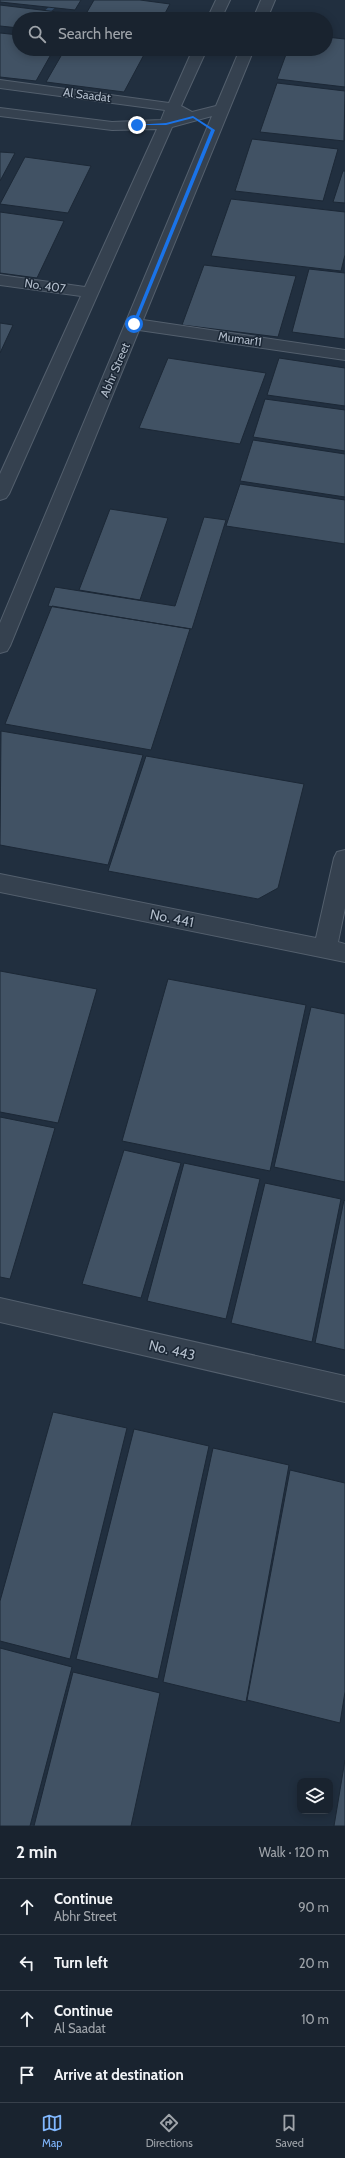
<!DOCTYPE html>
<html lang="en">
<head>
<meta charset="utf-8">
<style>
  body { margin:0; font-family:Cabin,sans-serif; background:#222b37; color:#f1f3f6 }
  .controls { position:absolute; right:12px; bottom:12px; display:grid; overflow:hidden; border-radius:8px; box-shadow:0 2px 10px #0003 }
  .controls button { width:36px; height:36px; display:grid; place-items:center; padding:0; border:0; border-bottom:1px solid #37404b; background:#19232f; color:#f1f3f6; font:20px sans-serif }
  .stop { position:absolute; width:12px; height:12px; margin:-9px; border:3px solid #1a73e8; border-radius:50%; background:#fff }
  .stop.end { background:#1a73e8; border-color:#fff; box-shadow:0 1px 4px #0008 }
  .list { margin:0; padding:0; list-style:none }
  h2 { display:flex; justify-content:space-between; align-items:center; height:52px; margin:0; padding:0 16px; font-size:17px }
  h2 small { font-size:13px; font-weight:400; color:#9fa4aa }
  .list li { display:grid; grid-template-columns:26px 1fr auto; gap:12px; align-items:center; box-sizing:border-box; height:56px; padding:0 16px; border-top:1px solid #37404b }
  .list b { display:block; font-size:15px; white-space:nowrap }
  .list p { margin:0; font-size:13px; white-space:nowrap; color:#9fa4aa }
  .list em { font-size:13px; font-style:normal; color:#9fa4aa }
  .icon { flex:none; width:22px; height:22px; fill:none; stroke:currentColor; stroke-width:2; stroke-linecap:round; stroke-linejoin:round }
  .map { position:relative; flex:none; width:345px; height:1826px; overflow:hidden }
  .search { position:absolute; background:#19232f; box-shadow:0 2px 10px #0003; left:12px; right:12px; top:12px; height:44px; display:flex; align-items:center; gap:10px; box-sizing:border-box; padding:0 14px; border-radius:22px; color:#9fa4aa; font-size:15px }
  .sheet { height:276px; background:#19232f }
  nav { display:flex; justify-content:space-around; align-items:center; box-sizing:border-box; height:56px; border-top:1px solid #37404b; background:#19232f; font-size:11px; color:#9fa4aa }
  nav a { display:grid; justify-items:center; gap:2px }
  nav .on { color:#81b8ff }
  .map>svg:first-child { display:block }
  .lines { fill:none; stroke-linecap:round; stroke-linejoin:round }
  .stream { fill:#334c68; fill-rule:evenodd }
  .building { fill:#415264; stroke:#1c2836 }
  .minor-casing { stroke:#535f6d; stroke-width:2 }
  .minor { fill:#35414f; fill-rule:evenodd }
  .route { fill:#1a73e8 }
  .labels { text-anchor:middle; stroke-width:3; stroke-linejoin:round; paint-order:stroke }
  .far-street-label { font-size:12px; fill:#b1bcca; stroke:#1a2634 }
  .street-label { font-size:14px; fill:#b1bcca; stroke:#1a2634 }
</style>
</head>
<body>
<div class="map">
<svg width="345" height="1826" viewBox="0 0 345 1826">
  <rect width="100%" height="100%" fill="#212f3f"/>
  <g class="lines">
    <path class="stream" d="M57,0h7l-22,19h-7z
      M19,32v5l-19,8v-5z"/>
  </g>
  <path class="building" d="M0,0h81l-6,10 -75,-8z
    M94,0h46l30,4 -8,15h-79z
    M0,5l74,9 -3,5h-52v9l-19,-2z
    M0,33l19,2v14h35l-18,32 -36,-4z
    M326,37l19,2v48l-68,-8 11,-30h38z
    M65,49h82l-23,43 -78,-10z
    M277,83l68,8 -1,50 -84,-9z
    M252,139l86,10 -15,52 -88,-10z
    M0,152l15,1 -15,28z
    M25,157l66,9 -23,47 -68,-9z
    M343,171h2v32l-12,-1z
    M231,199l114,13v43l-4,16 -130,-15z
    M0,212l64,9 -27,57 -37,-5z
    M204,265l92,11 -18,61 -96,-12z
    M309,269l36,4v66l-53,-7z
    M0,323l13,2 -13,28z
    M168,358l98,15 -26,71 -101,-16z
    M279,358l66,10v38l-78,-11z
    M265,399l80,11v41l-92,-14z
    M253,440l92,14v43l-105,-16z
    M240,484l105,16v44l-119,-18z
    M110,509l58,9 -28,82 -61,-10z
    M204,517l22,3 -34,109 -144,-23 7,-19 120,19z
    M52,606l138,23 -39,121 -146,-26z
    M1,731l142,24 -35,110 -108,-20z
    M146,756l158,28 -26,104 -20,11 -150,-28z
    M0,971l97,18 -39,134 -58,-11z
    M168,979l138,26 -36,166 -148,-30z
    M311,1007l34,7v168l-71,-15z
    M0,1117l55,11 -45,151 -10,-2z
    M124,1150l57,13 -40,135 -59,-14z
    M184,1163l76,16 -34,140 -79,-18z
    M265,1183l76,16 -29,143 -81,-19z
    M344,1200l1,1v149l-30,-7z
    M53,1412l74,16 -57,231 -70,-18v-40z
    M134,1429l75,17 -51,233 -82,-20z
    M213,1448l76,17 -43,237 -83,-20z
    M290,1470l55,13v209l-5,31 -93,-23z
    M0,1648l72,19 -42,159h-30z
    M73,1672l87,21 -29,133h-97z
    M345,1760v66h-11z"/>
  <g class="lines">
    <defs>
      <path id="minor" d="M216,0h14l-9,19h-14z
        M261,0h14l-8,19h-14z
        M193,49h14l-26,57 11,6 24,-6 24,-57h14l-111,271 202,30v10l-206,-30 -129,316 -3,5 -7,2v-30l212,-507 -40,11 -163,367 -3,4 -6,2v-26l81,-178 -81,-11v-10l85,12 72,-158 -45,1 -112,-14v-8l112,14 49,-2 4,-10 -165,-22v-8l169,23z
        M345,850v58l-7,34 7,2v18l-345,-70v-18l316,64 18,-80 3,-6z
        M0,1298l345,78v26l-345,-80z"/>
    </defs>
    <use href="#minor" class="minor-casing"/>
    <use href="#minor" class="minor"/>
  </g>
  <path class="route" d="M193,116l22,14 -79,194 -4,1 79,-195 -18,-12 -27,7h-32l32,-2z"/>
  <g class="labels">
    <g class="far-street-label">
      <text transform="translate(87 95) rotate(7)" y="4">Al Saadat</text>
      <text transform="translate(45 286) rotate(8)" y="4">No. 407</text>
      <text transform="translate(240 339) rotate(8)" y="4">Mumar11</text>
      <text transform="translate(115 370) rotate(-67)" y="4">Abhr Street</text>
    </g>
    <g class="street-label">
      <text transform="translate(172 918) rotate(11)" y="5">No. 441</text>
      <text transform="translate(172 1350) rotate(13)" y="5">No. 443</text>
    </g>
  </g>
</svg>
<div class="controls">
<button><svg class="icon" aria-label="layers" viewBox="0 0 24 24"><path d="M12 4l9 5-9 5-9-5zM3 14l9 5 9-5"/></svg></button>
</div>
<div class="stop" style="left:134px;top:324px"></div>
<div class="stop end" style="left:137px;top:125px"></div>
<div class="search"><svg class="icon" aria-label="search" viewBox="0 0 24 24"><circle cx="10" cy="10" r="6"/><path d="M15 15l6 6"/></svg>Search here</div>
</div>
<section class="sheet">
<h2>2 min<small>Walk · 120 m</small></h2>
<ul class="list">
<li><svg class="icon" aria-label="ahead" viewBox="0 0 24 24"><path d="M12 20V5M6 11l6-6 6 6"/></svg><div><b>Continue</b><p>Abhr Street</p></div><em>90 m</em></li>
<li><svg class="icon" aria-label="left" viewBox="0 0 24 24"><path d="M17 20v-9H6M10 6l-5 5 5 5"/></svg><div><b>Turn left</b></div><em>20 m</em></li>
<li><svg class="icon" aria-label="ahead" viewBox="0 0 24 24"><path d="M12 20V5M6 11l6-6 6 6"/></svg><div><b>Continue</b><p>Al Saadat</p></div><em>10 m</em></li>
<li><svg class="icon" aria-label="arrive" viewBox="0 0 24 24"><path d="M6 21V4h12l-3 4 3 4H6"/></svg><div><b>Arrive at destination</b></div></li>
</ul>
</section>
<nav>
<a class="on"><svg class="icon" aria-label="map" viewBox="0 0 24 24"><path d="M3 6l6-2 6 2 6-2v14l-6 2-6-2-6 2zM9 4v14M15 6v14"/></svg>Map</a>
<a><svg class="icon" aria-label="directions" viewBox="0 0 24 24"><path d="M12 3l9 9-9 9-9-9zM9 14v-3h6M13 9l2 2-2 2"/></svg>Directions</a>
<a><svg class="icon" aria-label="saved" viewBox="0 0 24 24"><path d="M7 4h10v16l-5-4-5 4z"/></svg>Saved</a>
</nav>
</body>
</html>
